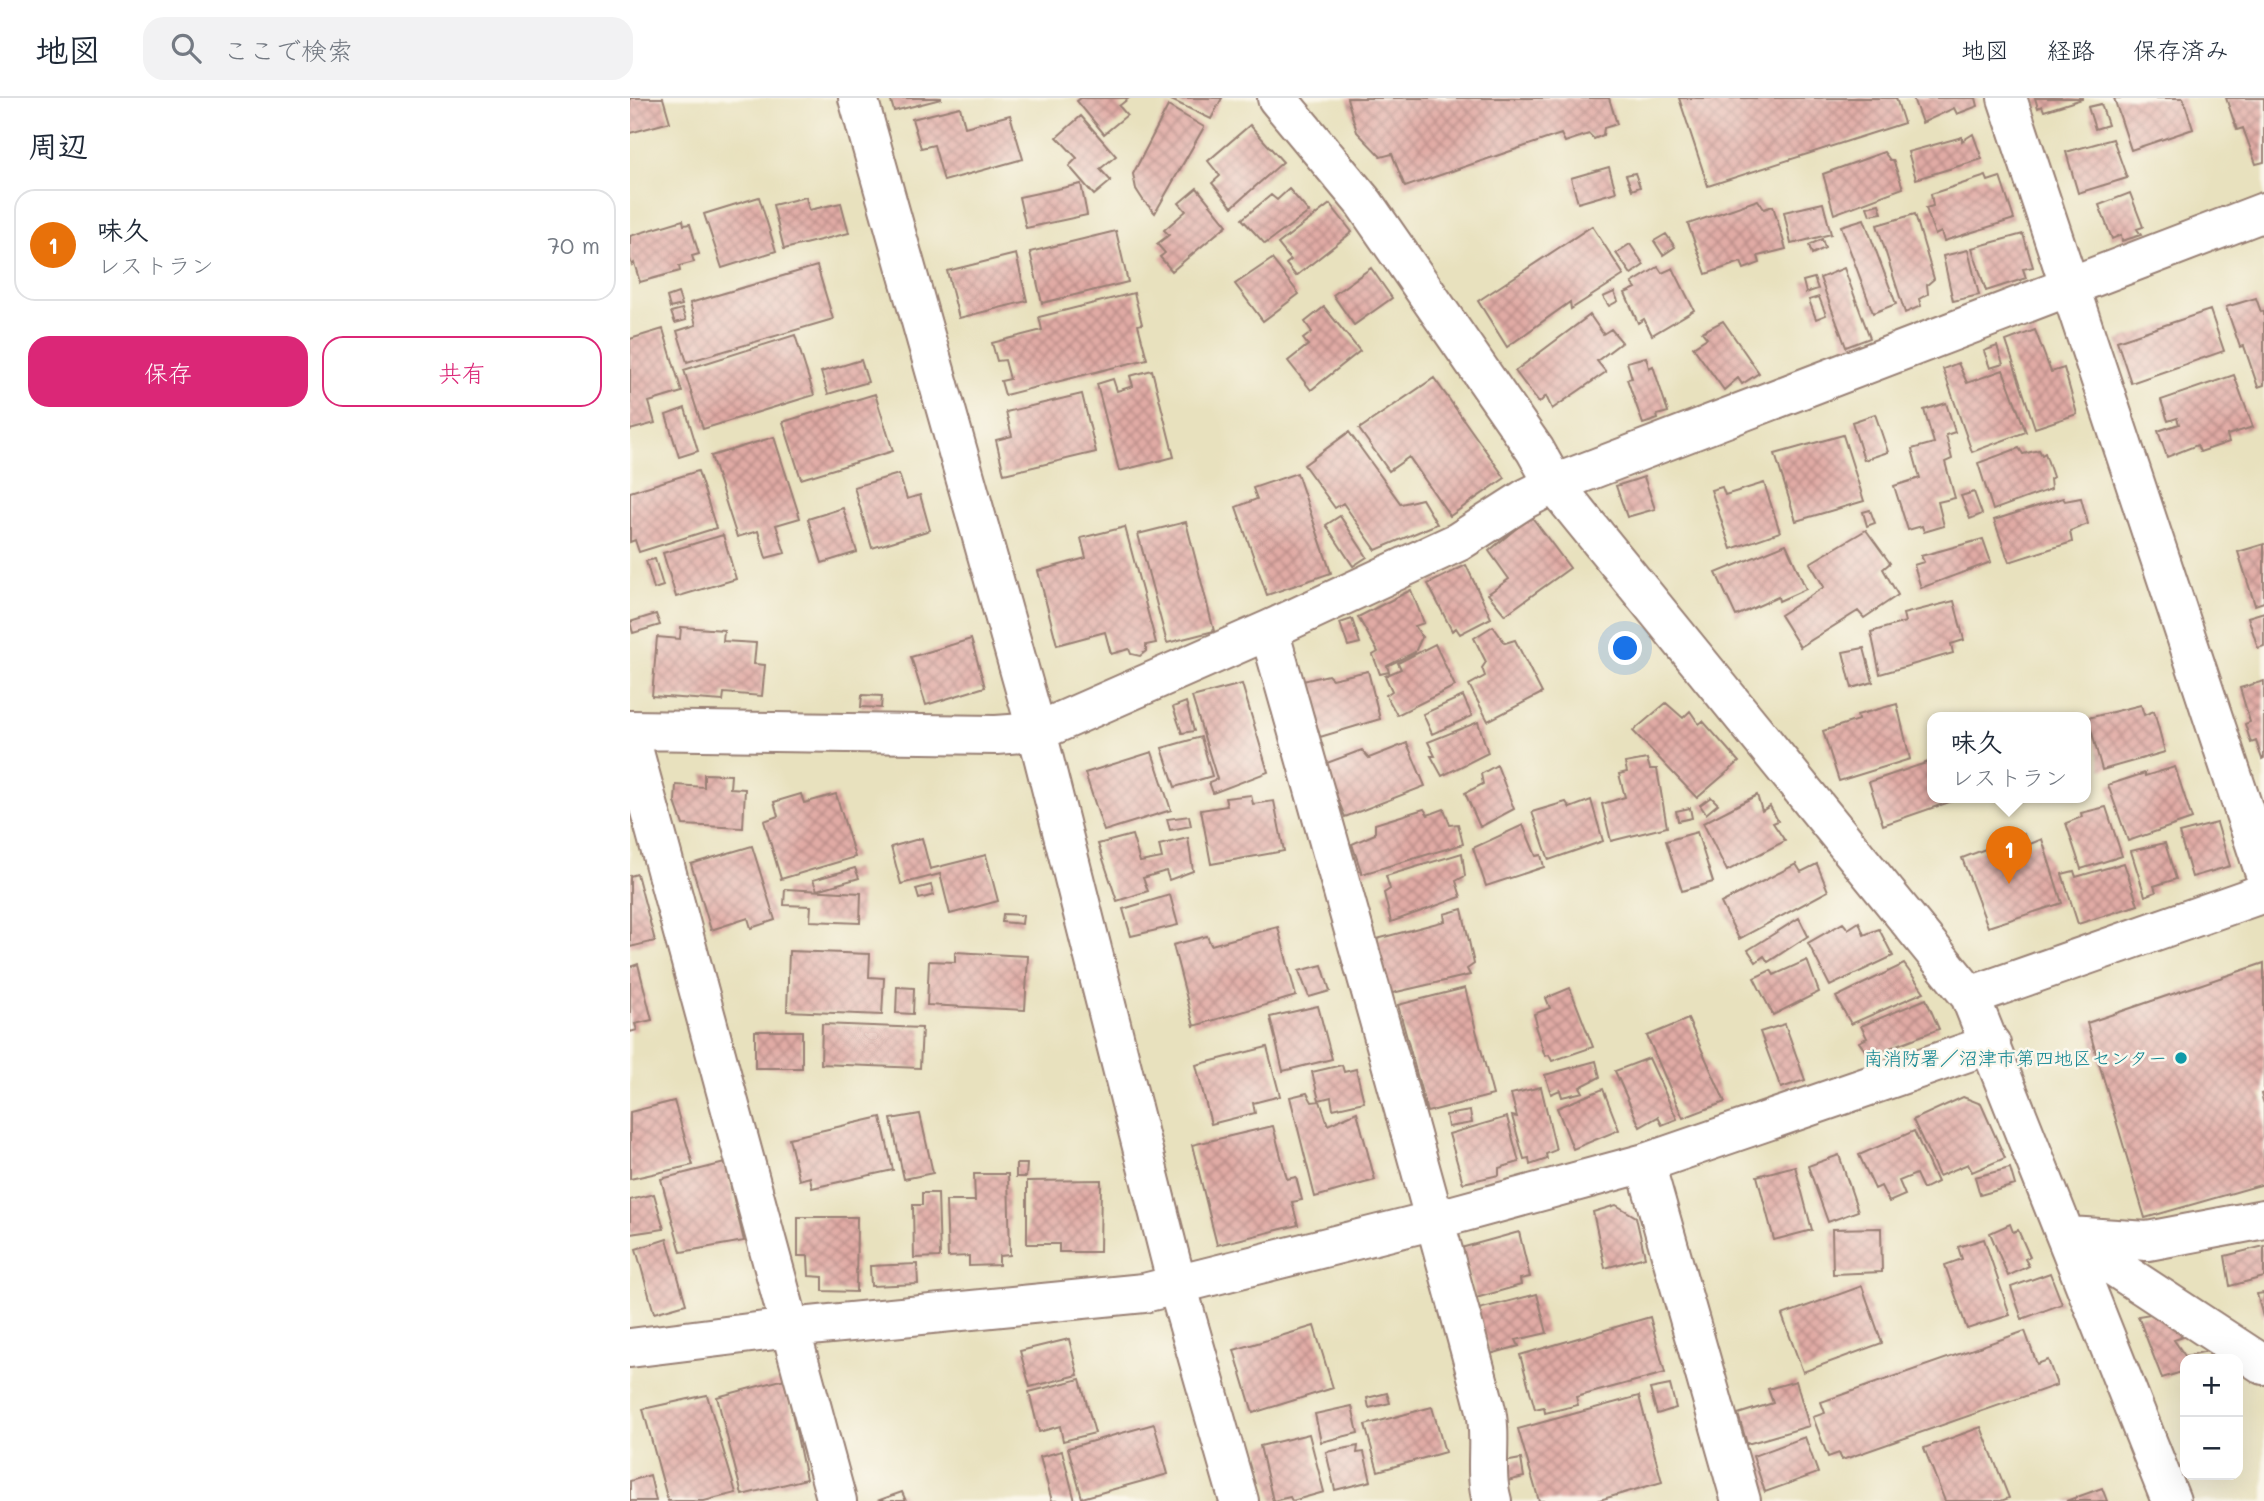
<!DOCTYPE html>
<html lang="ja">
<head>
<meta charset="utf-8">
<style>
  body { margin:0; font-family:Mali,"Klee One",sans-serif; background:#f2f2f3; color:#1f2937 }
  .controls { position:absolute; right:21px; bottom:21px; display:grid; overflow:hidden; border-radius:14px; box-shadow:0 7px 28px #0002 }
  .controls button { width:63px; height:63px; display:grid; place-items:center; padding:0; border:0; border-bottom:2px solid #e0e1e3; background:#fff; color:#1f2937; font:35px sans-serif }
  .you { position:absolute; left:996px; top:551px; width:24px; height:24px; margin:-18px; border:5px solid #fff; border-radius:50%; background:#1a73e8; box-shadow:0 0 0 10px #1a73e833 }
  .badge { display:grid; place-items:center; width:46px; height:46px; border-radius:50%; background:#db2777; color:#fff; font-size:23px; font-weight:700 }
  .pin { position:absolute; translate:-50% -58px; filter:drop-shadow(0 2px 4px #0008) }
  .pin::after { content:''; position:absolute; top:37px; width:24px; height:21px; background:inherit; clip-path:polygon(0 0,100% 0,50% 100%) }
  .popup { position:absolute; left:1297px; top:614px; width:164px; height:91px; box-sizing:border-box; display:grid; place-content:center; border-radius:14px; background:#fff; filter:drop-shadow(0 2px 5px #0005); font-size:23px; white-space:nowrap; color:#747a83 }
  .popup b { font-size:26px; color:#1f2937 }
  .popup::after { content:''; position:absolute; left:50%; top:100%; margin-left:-14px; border:14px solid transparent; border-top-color:#fff }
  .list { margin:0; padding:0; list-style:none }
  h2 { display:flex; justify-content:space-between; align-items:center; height:91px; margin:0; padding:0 28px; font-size:30px }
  h2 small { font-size:23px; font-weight:400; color:#747a83 }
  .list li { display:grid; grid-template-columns:46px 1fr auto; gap:21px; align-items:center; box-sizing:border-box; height:112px; margin:0 14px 14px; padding:0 14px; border:2px solid #e0e1e3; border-radius:21px }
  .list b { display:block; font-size:26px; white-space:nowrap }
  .list p { margin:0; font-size:23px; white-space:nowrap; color:#747a83 }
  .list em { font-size:23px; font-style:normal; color:#747a83 }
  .actions { display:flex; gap:14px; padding:21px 28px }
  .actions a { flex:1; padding:16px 0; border:2px solid #db2777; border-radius:21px; text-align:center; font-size:24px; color:#db2777 }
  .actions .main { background:#db2777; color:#fff }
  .icon { flex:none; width:38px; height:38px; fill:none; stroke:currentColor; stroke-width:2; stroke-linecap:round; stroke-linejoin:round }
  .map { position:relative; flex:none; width:1634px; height:1403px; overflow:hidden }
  header { display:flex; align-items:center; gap:42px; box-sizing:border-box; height:98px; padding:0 35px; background:#fff; border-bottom:2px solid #e0e1e3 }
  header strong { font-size:33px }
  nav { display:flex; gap:38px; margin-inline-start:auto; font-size:24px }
  .search { width:490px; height:63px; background:#f2f2f3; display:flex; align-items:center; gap:18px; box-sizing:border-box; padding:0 24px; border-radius:21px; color:#747a83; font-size:26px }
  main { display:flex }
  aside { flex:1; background:#fff }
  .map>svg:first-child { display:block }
  .building { fill:url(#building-cross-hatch) }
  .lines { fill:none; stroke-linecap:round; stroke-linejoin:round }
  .minor-casing { stroke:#998074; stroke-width:42 }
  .minor { stroke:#fff; stroke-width:38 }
  .culture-dot { fill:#0f9aa8; stroke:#fbf7ec; stroke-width:2.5 }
  .labels { text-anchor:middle; stroke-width:5; stroke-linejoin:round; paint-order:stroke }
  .culture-label { font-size:19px; fill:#0d838f; stroke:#fbf7ec; text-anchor:end }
</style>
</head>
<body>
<header>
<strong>地図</strong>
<div class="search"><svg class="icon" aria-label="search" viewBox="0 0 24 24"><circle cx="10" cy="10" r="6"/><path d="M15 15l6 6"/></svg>ここで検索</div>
<nav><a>地図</a><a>経路</a><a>保存済み</a></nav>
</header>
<main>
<aside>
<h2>周辺<small></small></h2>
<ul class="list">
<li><span class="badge" style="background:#e8710a">1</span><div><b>味久</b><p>レストラン</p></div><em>70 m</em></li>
</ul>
<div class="actions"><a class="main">保存</a><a>共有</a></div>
</aside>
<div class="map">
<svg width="1634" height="1403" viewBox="0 0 1634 1403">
  <defs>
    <pattern id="building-cross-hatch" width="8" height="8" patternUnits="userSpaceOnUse" patternTransform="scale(1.75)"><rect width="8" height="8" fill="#e1aba5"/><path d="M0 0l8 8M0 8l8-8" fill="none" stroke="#b88b87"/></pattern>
  </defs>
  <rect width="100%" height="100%" fill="#fbf7ec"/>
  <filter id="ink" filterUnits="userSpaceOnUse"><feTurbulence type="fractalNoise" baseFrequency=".0143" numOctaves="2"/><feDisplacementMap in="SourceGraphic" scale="14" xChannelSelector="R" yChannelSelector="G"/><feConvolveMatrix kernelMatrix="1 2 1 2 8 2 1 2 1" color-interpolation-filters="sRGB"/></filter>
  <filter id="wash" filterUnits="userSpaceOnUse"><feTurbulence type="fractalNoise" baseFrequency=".00686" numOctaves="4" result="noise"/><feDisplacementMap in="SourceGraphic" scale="28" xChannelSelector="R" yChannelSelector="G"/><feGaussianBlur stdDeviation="1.57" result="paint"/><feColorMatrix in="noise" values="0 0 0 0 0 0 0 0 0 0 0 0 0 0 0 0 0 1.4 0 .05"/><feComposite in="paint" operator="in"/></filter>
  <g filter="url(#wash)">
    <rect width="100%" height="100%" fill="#e8e1be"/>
    <g id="blocks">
      <path class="building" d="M0,0h33l7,24 -40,11z
        M260,0h51v1l-47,12z
        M451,0h48l-10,8 8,9 -23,19 -27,-33z
        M537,0h55l-11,21z
        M717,0h262l8,26 -13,4 -1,7 -9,4 -5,-5 -24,8 -4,-8 -156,53 -13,-33 -11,3 -24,-25z
        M1049,0h217l8,25 -196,63z
        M1283,0h63l2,8 -21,8 -3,-6 -32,15z
        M1405,0h47v1l-38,12 -2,-5 -4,2z
        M1484,0h69l10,31 -62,21z
        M1596,0h38v64l-8,2 -13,-36 -6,2z
        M1471,6l7,21 -13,4 -7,-22z
        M538,8l36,21 -49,86 -12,-13 -7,-11 -3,-15z
        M330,9l5,20 45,-12 13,44 -79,22 -10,-36 -13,3 -9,-29z
        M451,18l35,40 -16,13 11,12 -17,14 -25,-29 8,-8 -20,-21z
        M620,27l33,37 -51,45 -20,-24 8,-7 -12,-15z
        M1343,36l9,25 -66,20 -8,-27 54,-15v4z
        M1483,41l14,39 -49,15 -12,-41z
        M1254,54l6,8h3l10,28 -69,26 -11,-40z
        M979,69l7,25 -38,11 -7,-25z
        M1005,75l5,14 -8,3 -6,-15z
        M1356,78l2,5 12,-4 14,42 -70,22 -3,-9 -6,3 -9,-27 7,-2 -2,-12z
        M451,86l6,31 -61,13 -7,-31z
        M567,90l30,37 -55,46 -12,-14 5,-4 -8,-9 12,-9 -5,-5 22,-19 -7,-8z
        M659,91l20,23 -44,32 -23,-25 29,-24 6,5z
        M1500,95l13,34 -6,2 4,6 -19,6 -1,-6 -9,4 -13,-34z
        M129,99l17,54 -54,17 -18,-54z
        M176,99l3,13 32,-7 8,30 -65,16 -11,-44z
        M1128,102l6,9 9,-3 13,43 -28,7 2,7 -16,6 -3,-7 -35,12 -18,-50z
        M1193,105l8,31 -40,10 -7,-32z
        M700,106l22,28 -56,44 -10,-12 5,-4 -13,-16z
        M1249,106l3,9 -12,2 -3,-8z
        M1285,116l19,65 -7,6 1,9 -9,5 2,7 -16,7 -28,-88z
        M1234,121l32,85 -23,9 -32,-87z
        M53,122l1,5 6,-1 9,30 -7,2 2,6 -15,4 1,5 -40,11 -6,-19 -2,2 -2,-6v-23z
        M962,128l32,49 -53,34 -1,-7 -63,45 -29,-46z
        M486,133l12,51 -86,21 -12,-51z
        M1036,136l9,13 -12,8 -9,-14z
        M1393,136l10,33 -10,2 3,9 -40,13 -14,-43z
        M1192,141l3,9 -13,6 -3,-9z
        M1000,146l14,21 -13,9 -15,-21z
        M1338,152l11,45 -26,6 -10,-45z
        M386,156l11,47 -68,17 -12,-47z
        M642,161l27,35 -36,27 -28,-37z
        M187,168l16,53 -146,43 -10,-31 19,-6 -6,-22z
        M1028,169l4,6 11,-5 21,42 -42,25 -8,-16 -6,4 -13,-30 11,-5 -4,-5z
        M741,170l21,30 -38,27 -21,-30z
        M1214,170l26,70 -24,9 -26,-69z
        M1184,180l4,11 -12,4 -3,-12z
        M984,194l4,9 -9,5 -6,-9z
        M48,195l4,12 -12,3 -3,-11z
        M504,195l8,31 -4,1 9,34 -142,36 -4,-14 9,-2 -5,-19 -8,1 -5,-18 50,-13 -3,-13z
        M1189,199l7,18 -10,4 -7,-19z
        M1626,200l5,14 3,-1v74l-6,2 -14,-41 -4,1 -14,-40z
        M694,209l36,44 -49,39 -23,-29 20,-16 -5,-6 9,-7 -7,-10z
        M52,211l4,11 -11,3 -4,-11z
        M1580,212l14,41 -93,32 -14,-42z
        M960,217l13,19 8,-5 11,13 -25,19 9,11 -54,37 -6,-13 -7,7 -24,-32z
        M1093,223l36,52 -17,11 -4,-6 -14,12 -31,-43 14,-9 -5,-6z
        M33,231l19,63 -33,10 6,21 -25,7v-91z
        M1405,232l16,42 13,-4 13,46 -42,14 -29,-87z
        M165,237l19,60 -111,34 -19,-59z
        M1367,248l6,18 -13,4 -6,-17z
        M1016,259l3,11 4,-2 15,46 -11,3 1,4 -15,5 -16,-45 5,-1 -5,-16z
        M231,262l7,22 -40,12 -7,-22z
        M1328,265l9,20 36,-13 23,62 -54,20 -29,-83z
        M522,272l22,87 -55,14 -22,-87 16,-5 4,12 16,-5 -3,-10z
        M1604,277l19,52 -26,8 2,7 -29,10 -3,-7 -30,12 -9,-26 21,-7 -2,-6 -9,3 -7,-21z
        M804,280l71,100 -55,38 -41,-59 -20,14 -30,-42z
        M245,296l18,57 -92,28 -18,-57z
        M452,296l14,58 -92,22 -8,-34 16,-4 -6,-24z
        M1316,305l9,29 -9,3 6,24 -7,3 10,36 -17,4 6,24 -20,6 -2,-6 -14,4 -14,-44 26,-8 -8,-29 22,-6 -10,-33z
        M55,310l13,43 -19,6 -13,-42z
        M1245,316l13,38 -24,8 -12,-38z
        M719,334l52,72 21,-5 15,25 -61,26 -33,-47 -8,5 -31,-43z
        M1213,337l21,66 -68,20 -21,-67z
        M144,339l26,81 -24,7 9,28 -19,5 -8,-27 -21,6 -26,-81z
        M1389,350l4,6 16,-4 3,5 3,-2 8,24 -3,2 1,10 -58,21 -15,-47z
        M68,373l18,57 -77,24 -4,-12 -5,2v-50z
        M667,375l34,100 -64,22 -31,-88 21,-8 -4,-11z
        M269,376l8,25 13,-4 10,35 -58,18 -18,-61z
        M1014,379l11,32 -28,8 -11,-31z
        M1134,385l16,49 -49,17 -20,-59 11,-3 3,8z
        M1344,394l8,22 -12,5 -9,-23z
        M1433,400l2,3 16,-3 7,26 -18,7 2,11 -63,20 -15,-42z
        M213,410l14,44 -35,11 -14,-44z
        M1240,412l5,13 -8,3 -4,-14z
        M710,418l27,41 -14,9 -27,-41z
        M901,418l39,52 -65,47 -17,-21 21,-15 -20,-28z
        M556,424l28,109 -47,12 -29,-109z
        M495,429l31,116 -10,2v6l-6,5 -9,-2 -2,-5 -18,5 -6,-22 -48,13 -19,-74 48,-13 -5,-20z
        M1236,432l24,33 -7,6 15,26 -34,23 -6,-7 -58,36 -20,-32 44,-28 -14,-24z
        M93,437l13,44 -60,18 -13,-44z
        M1353,441l8,23 -70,26 -7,-23 10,-3 -3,-6z
        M1156,446l20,45 -27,12 -1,-4 -42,19 -20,-43z
        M1634,446v58l-9,3 -17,-53z
        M25,461l8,27 -9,3 -8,-28z
        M836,467l25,53 -31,16 -4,-6 -4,3 -24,-47z
        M781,492l13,33 -9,3 7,11 -7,15 -28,14 2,6 -9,2 -7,-19 5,-3 -20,-35z
        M1324,503l10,39 -13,4 2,9 -73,21 -9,-42 34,-10 -2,-8z
        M1634,514v34l-6,2 -10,-31z
        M26,516l4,11 -27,8 -3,-11z
        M722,521l8,24 -12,3 -8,-23z
        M863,528l12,17 10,-3 27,53 -54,28 -19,-36 16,-9 -3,-8 4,-6 -12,-24z
        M51,529l43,3 -1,11 33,2 -2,21 11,1 -3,31 -38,-3 -1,8 -71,-5 5,-59 23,2z
        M341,541l14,48 -59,18 -15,-48z
        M805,546l20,42 -58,29 -11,-20 6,-4 -7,-15 16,-7 -3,-6z
        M1234,550l9,34 -21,6 -9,-36z
        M738,573l12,48 -60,18 -17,-56 25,-6 4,4z
        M1634,583v77l-2,1 -6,-18 -5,2 -6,-19 5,-2 -10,-34z
        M612,586l26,88 -55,21 -4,-11 8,-3 -25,-82z
        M232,597l20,1 -1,12 -20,-1z
        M833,598l9,20 -40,18 -9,-20z
        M556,604l8,29 -12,2 -9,-26z
        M1036,605l17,15 7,-7 9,13 4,-3 36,41 -42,36 -64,-67z
        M1267,606l13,55 -71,22 -16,-50 35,-11 -1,-5z
        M1511,607l3,10 10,-4 11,41 -63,18 -14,-52z
        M848,624l10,31 -46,23 -11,-20h4l-7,-14z
        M571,639l11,39 -37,11 -13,-39z
        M777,645l18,43 -80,31 -21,-53 38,-14 7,8z
        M522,654l19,58 -67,21 -19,-58z
        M1017,661l3,10h7l10,58 -56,14 -9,-37 23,-7 -6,-23 8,-2 -2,-9z
        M1302,663v37l26,1 -75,26 -14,-43z
        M867,667l17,44 -34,18 -15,-34 18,-9 -2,-10z
        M1545,669l17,52 -64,22 -20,-56 37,-12v3z
        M74,676l27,1 -1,13 15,1 -2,39 -60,-3 -8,-23 1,-17 28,2z
        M171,696l3,9 32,-9 19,63 -74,22 -17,-58 14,-5 -4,-14z
        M621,697l2,9 21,-3 10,50 -73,13 -10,-54 26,-4 -2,-8z
        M1127,697l5,16 8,-5 8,15 -5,2 12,18 -58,30 -24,-48z
        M1081,699l7,7 -12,10 -6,-9z
        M961,702l12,41 -54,19 -17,-48 34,-10 4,6z
        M1476,709l16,49 -41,13 -15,-46 16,-6 -1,-4z
        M1060,710l2,10 -14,3 -2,-10z
        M794,711l4,6 16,-6 6,16 8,-1 5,20 -101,30 -10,-30 23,-10v-10z
        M559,718l2,10 -21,4 -3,-11z
        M1587,725l13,43 -38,11 -13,-44z
        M893,727l13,31 5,-1 3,12 -58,19 -13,-38z
        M1067,734l16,50 -31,9 -16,-50z
        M1394,736l4,11 14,-6 20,64 -74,24 -26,-69z
        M502,737l8,27 22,-4 -3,-13 29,-7 5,33 -24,9 -3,-9 -23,7 5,13 -31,10 -19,-57z
        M292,740l8,31 56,-14 12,46 -48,13 -10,-40 -39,10 -10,-37z
        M1535,745l11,36 -22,7 2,6 -11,4 -14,-45z
        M122,748l23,74 -24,8 -3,-10 -37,12 -20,-66z
        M832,755l3,23 -9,5 5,16 -70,25 -7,-29 6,-4 -4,-13z
        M1494,765l14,42 -60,19 -16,-50 12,-3 2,6z
        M1166,766l5,8 16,-8 11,27 -89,48 -18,-36z
        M225,770l4,10 -42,12 -4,-10z
        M7,776l18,67 -25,6v-71z
        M301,787l3,10 -15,4 -3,-10z
        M155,791l76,4 -1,30 -50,-2 1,-15 -27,-1z
        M540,797l8,30 -47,11 -8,-27z
        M832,811l12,55 -7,5 3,6 -82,19 -11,-55 68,-18 -1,-7z
        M373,816l20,1 -1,9 -20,-2z
        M1169,820l9,18 -40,26 -4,-6 -8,6 -8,-12z
        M1229,824l5,13 15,-6 14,27 -63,30 -22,-43 35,-20 5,6z
        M648,829l18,69 -102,30 -21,-81 34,-9 4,9z
        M159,853l81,3 -1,23 15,1 -2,37 -95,-4z
        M325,854l73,4 -3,54 -98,-5 2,-44 26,1z
        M1177,862l12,32 -46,23 -19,-37 17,-8 3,5z
        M1634,865v130l-3,1 3,10v80l-119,34 -58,-195z
        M8,866l14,56 -17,4 2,6 -7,2v-65z
        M1274,866l20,28 -73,32 -15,-27z
        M692,867l8,26 -21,6 -10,-26z
        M267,889l17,1 -1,26 -17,-1z
        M835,890l28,107 -66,17 -29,-107z
        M940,890l23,59 -41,14 -3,-6 -4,1 -10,-30 2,-1 -3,-11 16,-6 -4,-10z
        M1296,901l13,30 -70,27 -10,-14 8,-4 -6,-12z
        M688,908l14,53 -49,12 -13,-54z
        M1058,921l37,83 -42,16 -36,-82z
        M192,926l100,4 -2,40 -99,-4z
        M1155,926l20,56 -24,8 -21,-56z
        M125,933h47v37h-47z
        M637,949l13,49 -27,7 2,10 -44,11 -15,-59z
        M1019,960l28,61 -15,6 -4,-8 -18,10 -25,-56z
        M966,963l4,16 -20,10 3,5 -21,5 -2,-7 -9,4 -6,-19z
        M712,967l2,7 12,-3 8,33 -31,7 -2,-12 -12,3 -7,-28z
        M911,989l15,63 -10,4 1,5 -17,6 -1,-7 -5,1 -12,-43 5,1 -6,-23z
        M973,991l16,41 -46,19 -16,-41z
        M677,995l5,9 8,-1 8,24 29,-13 18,68 -60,17 -25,-100z
        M1333,999l18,7 24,54 -33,14 -4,-8 -29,12 -26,-56z
        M44,1003l19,64 -63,14v-67z
        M840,1013l2,12 -24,4 -2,-12z
        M290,1016l13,59 -29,6 -13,-60z
        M251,1019l12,53 -81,18 -2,-11 -11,3 -10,-42z
        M877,1019l12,45 -20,6v7l-36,8 -14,-49z
        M643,1028l14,53 9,-2 6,23 -10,2 6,23 -81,20 -25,-100z
        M1284,1033l23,51 -14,7 -7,-15 -17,7 6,14 -16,7 -8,-16 -6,3 -16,-34z
        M1209,1057l19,56 -30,11 -20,-56z
        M95,1065l19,78 -63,11 -20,-73z
        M386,1066h11l-1,13h-10z
        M1165,1068l17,64 -38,10 -17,-64z
        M1380,1070l5,17 -35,10 -5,-18z
        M344,1076h34l2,81 -11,1v9l-30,1v-10l-21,1 -2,-56h29z
        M471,1082l-1,72h-41v-8h-32v-63z
        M292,1095h16l2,64 -26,1 -1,-53h9z
        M24,1096l10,35 -34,5v-34z
        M986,1107l20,12 9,40 -40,11 -12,-56z
        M168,1119h59l-1,75 -33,-1v-14l-14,-1 -1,-20h-10z
        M1380,1126l3,8 5,-2 12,27 -5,2 4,7 -21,10 -18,-43z
        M1251,1130l1,44 -49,2 -1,-45z
        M889,1134l11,45 -10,2 1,6 -45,13 -15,-50z
        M37,1141l19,65 -32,9 -18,-64z
        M1354,1141l26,76 -43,14 -22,-64 17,-6 -4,-12z
        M1634,1148v31l-34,9 -5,-30z
        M287,1166l1,20 -47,2 -1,-20z
        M1420,1175l12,31 -40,15 -11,-32z
        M1232,1188l20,57 -79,29 -21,-57z
        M1634,1195v24h-1l-6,-23z
        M907,1196l10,39 -31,7 3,6 -29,8 -15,-44z
        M1527,1215l26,24 -9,3 11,16 23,-5 3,8h-26v12l-23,7 -24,-62z
        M1020,1219l15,56 -89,24 2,8 -33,8 -1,-6 -9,2 -15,-54z
        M684,1228l19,62 -80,25 -19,-63z
        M1395,1233l12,33 11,-4 9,25 -215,75 -3,-7 -11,4 -15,-40 12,-4 -4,-11z
        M439,1241l9,36 -48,12 -10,-36z
        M155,1281l21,100 -64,16 -25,-98z
        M450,1281l15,54 -32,8 -3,-15 -21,6 -10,-40z
        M1166,1283l13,45 -62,18 -9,-30 35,-11 -5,-14z
        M1040,1287l6,23 -19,6 -7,-25z
        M757,1295l3,10 -21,5 -2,-10z
        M77,1297l29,98 -32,8h-36l-25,-92z
        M1009,1298l23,86 -66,19h-57l-21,-72z
        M722,1308l6,27 -37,9 -6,-28z
        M802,1309l13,45 -67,19 -13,-46z
        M524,1326l14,50 -86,24 -14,-50z
        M1351,1329l28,71 -8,3h-56l-21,-53z
        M679,1336l15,58 -32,9 -2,-4 -17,4 -13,-55z
        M1175,1339l13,36 -53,19 -12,-36z
        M728,1348l-1,7 7,-1 7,29 -36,9 -9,-38z
        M432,1353l13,50h-23l-12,-44z
        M891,1361l3,18 -17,4 -3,-19z
        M20,1377l6,26h-26v-20z
        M1472,1390l5,13h-41z
        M272,1394l4,9h-29z"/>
    </g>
  </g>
  <g filter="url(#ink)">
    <use href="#blocks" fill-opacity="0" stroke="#998074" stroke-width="2"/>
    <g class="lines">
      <defs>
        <path id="minor" d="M228,0l179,634 140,553 62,216
          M647,0l87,105 171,247 19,34 416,512 201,505
          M1377,0l257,773
          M639,532c73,258 147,517 216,776 8,31 -2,64 7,95
          M0,632l366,5 41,-3 232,-102 189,-88 67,-43 29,-15 710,-272
          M0,639l207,764
          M1340,898l294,-103
          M1015,1065l96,338
          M1437,1138l197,129
          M1439,1138l79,5 116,-22
          M0,1250l160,-20 354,-35 291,-73 210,-57 346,-119"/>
      </defs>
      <use href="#minor" class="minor-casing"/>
      <use href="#minor" class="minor"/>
    </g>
  </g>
  <circle class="culture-dot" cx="1551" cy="960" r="7"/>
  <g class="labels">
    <g class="culture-label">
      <text x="1537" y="967">南消防署／沼津市第四地区センター</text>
    </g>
  </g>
</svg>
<div class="controls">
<button>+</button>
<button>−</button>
</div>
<div class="you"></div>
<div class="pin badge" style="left:1379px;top:786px;background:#e8710a">1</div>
<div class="popup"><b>味久</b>レストラン</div>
</div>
</main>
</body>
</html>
